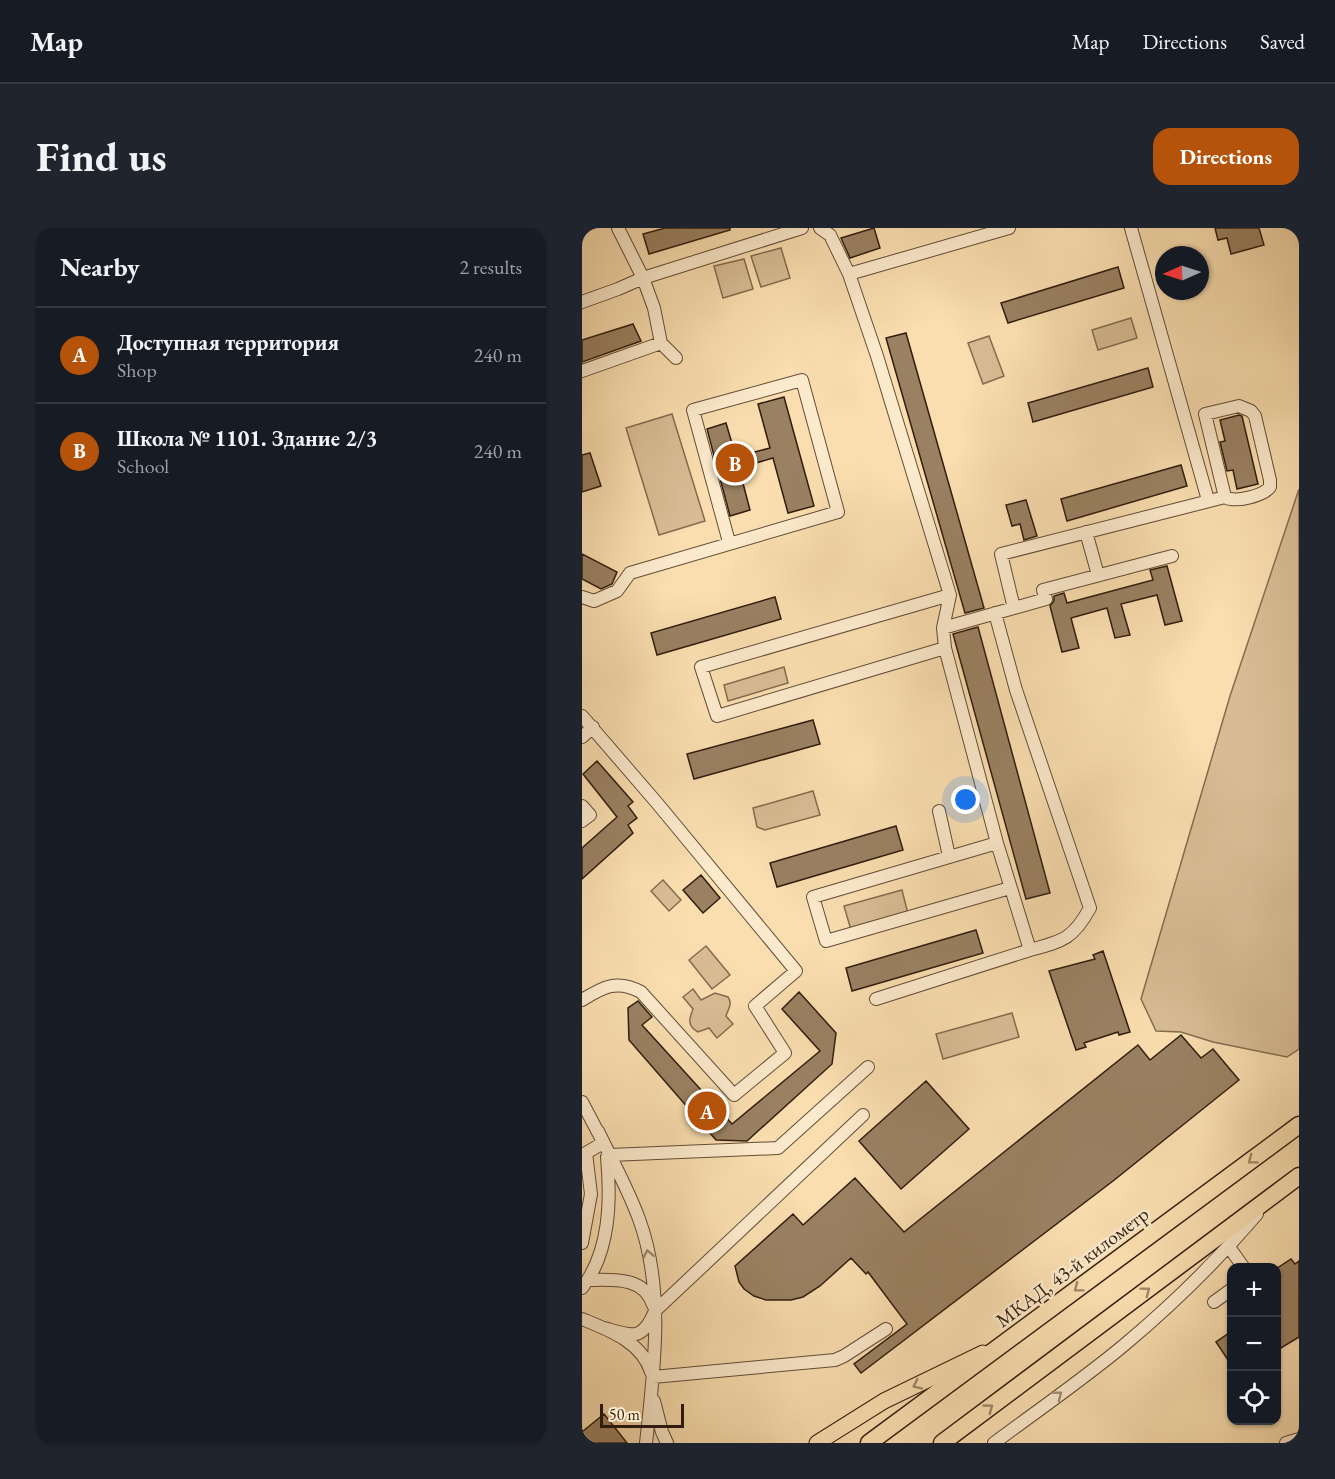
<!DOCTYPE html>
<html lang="en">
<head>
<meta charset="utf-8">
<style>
  body { margin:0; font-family:"EB Garamond",serif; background:#20242c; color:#f1f3f6 }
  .controls { position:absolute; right:18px; bottom:18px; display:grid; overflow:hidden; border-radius:12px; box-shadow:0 2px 4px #0004 }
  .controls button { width:54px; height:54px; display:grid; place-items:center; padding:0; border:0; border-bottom:2px solid #363941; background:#171b24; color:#f1f3f6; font:30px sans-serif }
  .compass { position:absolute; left:573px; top:18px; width:54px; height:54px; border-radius:50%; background:#171b24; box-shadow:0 2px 4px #0004; rotate:267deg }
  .scale { position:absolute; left:18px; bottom:15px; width:84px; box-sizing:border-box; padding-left:6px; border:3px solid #311c0d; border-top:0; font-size:16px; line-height:21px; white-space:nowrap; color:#311c0d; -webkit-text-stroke:4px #fceacc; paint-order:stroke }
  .you { position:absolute; left:384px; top:572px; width:21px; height:21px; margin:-15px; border:4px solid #fff; border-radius:50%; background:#1a73e8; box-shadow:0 0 0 9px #1a73e833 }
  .badge { display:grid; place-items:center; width:39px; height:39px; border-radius:50%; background:#b45309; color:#fff; font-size:20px; font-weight:700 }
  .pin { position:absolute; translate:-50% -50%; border:3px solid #fff; box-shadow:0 2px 6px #0006 }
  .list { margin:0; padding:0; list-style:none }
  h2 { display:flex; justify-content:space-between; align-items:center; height:78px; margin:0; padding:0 24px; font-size:26px }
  h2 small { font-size:20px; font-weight:400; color:#9ea1a6 }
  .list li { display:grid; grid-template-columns:39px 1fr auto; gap:18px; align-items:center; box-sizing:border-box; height:96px; padding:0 24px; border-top:2px solid #363941 }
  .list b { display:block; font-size:22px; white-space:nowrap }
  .list p { margin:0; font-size:20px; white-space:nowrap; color:#9ea1a6 }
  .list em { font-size:20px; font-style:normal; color:#9ea1a6 }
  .icon { flex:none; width:33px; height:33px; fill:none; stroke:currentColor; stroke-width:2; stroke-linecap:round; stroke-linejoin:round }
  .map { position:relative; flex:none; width:717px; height:1215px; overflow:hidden; border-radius:18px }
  header { display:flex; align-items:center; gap:36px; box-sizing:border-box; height:84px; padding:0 30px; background:#171b24; border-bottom:2px solid #363941 }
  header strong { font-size:28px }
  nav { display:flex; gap:33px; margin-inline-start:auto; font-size:21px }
  .intro { display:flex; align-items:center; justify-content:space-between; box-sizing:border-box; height:144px; padding:0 36px }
  h1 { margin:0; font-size:42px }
  .button { padding:15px 27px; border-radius:18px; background:#b45309; color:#fff; font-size:21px; font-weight:700 }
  main { display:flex; gap:36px; padding:0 36px }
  aside { flex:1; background:#171b24; border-radius:18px; box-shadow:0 2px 4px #0004 }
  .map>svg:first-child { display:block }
  .green { fill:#d8bd94; stroke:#846c50; stroke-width:1.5 }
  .building { fill:#9a8162; stroke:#311c0d; stroke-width:1.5 }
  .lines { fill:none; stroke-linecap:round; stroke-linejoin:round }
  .minor-casing { stroke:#634c36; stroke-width:14 }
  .major-casing { stroke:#311c0d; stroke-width:17 }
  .highway-casing { stroke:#311c0d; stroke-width:19 }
  .minor { stroke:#fceacc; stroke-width:12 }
  .major { stroke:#fadeb0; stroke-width:15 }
  .highway { stroke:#fadeb0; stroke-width:16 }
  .oneway { stroke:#a08767 }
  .oneway2 { stroke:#a18d76 }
  .labels { text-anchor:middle; stroke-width:5; stroke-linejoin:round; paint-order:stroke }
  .street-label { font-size:20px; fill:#311c0d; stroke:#fceacc }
</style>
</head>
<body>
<header>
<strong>Map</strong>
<nav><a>Map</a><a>Directions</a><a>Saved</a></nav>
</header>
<div class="intro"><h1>Find us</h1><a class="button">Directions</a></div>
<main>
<aside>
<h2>Nearby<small>2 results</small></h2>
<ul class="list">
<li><span class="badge">A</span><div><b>Доступная территория</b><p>Shop</p></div><em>240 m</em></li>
<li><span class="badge">B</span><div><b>Школа № 1101. Здание 2/3</b><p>School</p></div><em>240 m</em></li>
</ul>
</aside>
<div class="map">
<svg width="717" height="1215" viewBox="0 0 717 1215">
  <rect width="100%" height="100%" fill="#fadeb0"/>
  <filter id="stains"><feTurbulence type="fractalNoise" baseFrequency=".00333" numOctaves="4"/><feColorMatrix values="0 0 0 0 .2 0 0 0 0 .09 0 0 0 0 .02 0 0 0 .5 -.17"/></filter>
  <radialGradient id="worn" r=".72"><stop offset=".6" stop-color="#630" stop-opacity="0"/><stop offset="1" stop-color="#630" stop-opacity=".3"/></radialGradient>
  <path class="green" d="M199,20l9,30 -29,9 -10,-31z
    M162,31l9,30 -30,9 -9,-32z
    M549,90l6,20 -39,12 -6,-20z
    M407,108l15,40 -21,8 -15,-41z
    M90,186l33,107 -46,14 -33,-107z
    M717,261v560l-12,8 -74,-15 -32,-10 -25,-1 -15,-32 89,-303z
    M202,439l4,16 -60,18 -4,-16z
    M231,563l7,24 -55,15 -8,-3 -4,-19z
    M81,652l18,20 -12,11 -18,-20z
    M320,662l6,24 -57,16 -7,-24z
    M124,718l24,29 -18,14 -23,-29z
    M111,761l8,11 14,-7 13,4c5,7 0,12 -2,19l7,8 -16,14 -8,-10 -11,4c-11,-6 -9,-13 -5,-23l-10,-12z
    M430,785l7,24 -76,22 -7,-25z"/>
  <path class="building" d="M83,0h65v2l-81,24 -6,-20z
    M292,0l6,20 -30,10 -9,-20z
    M633,0h44l5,17 -33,9 -4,-16 -9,2z
    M536,39l6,21 -116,35 -7,-20z
    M51,96l8,17 -59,21v-22z
    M324,105l78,275 -19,5 -79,-275z
    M566,140l5,19 -120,35 -5,-19z
    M202,169l30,109 -26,7 -15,-55 -34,10 11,42 -20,6 -23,-87 19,-6 10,34 34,-9 -12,-44z
    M657,187l3,1 16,68 -21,5 -4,-19 -6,1 -7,-29 5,-1 -5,-21z
    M8,225l11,33 -19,6v-37z
    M599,237l6,21 -120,35 -6,-22z
    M444,272l11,36 -13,4 -4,-16 -8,2 -6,-21z
    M0,326l35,18 -5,12 -11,5 -19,-10z
    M585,338l15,55 -17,4 -8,-30 -36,9 9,31 -15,3 -8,-30 -36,10 8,30 -17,4 -12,-46 4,-5v-5l10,-3 3,10 86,-23 -3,-10z
    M193,369l6,22 -124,36 -6,-22z
    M396,399l72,266 -24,6 -73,-265z
    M231,492l7,24 -126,35 -7,-25z
    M15,533l36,41 -5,4 9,12 -9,7 5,8 -51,46v-31l35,-31 -34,-43z
    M314,598l7,24 -126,37 -7,-24z
    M119,647l19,23 -17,15 -20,-23z
    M394,702l7,23 -131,38 -6,-23z
    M521,723l27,81 -11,3 -1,-3 -34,11 2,4 -10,3 -27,-79 46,-12 -2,-4z
    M217,764l37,41 -4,31 -85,77 -31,-1 -87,-100 -1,-32 10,-7 14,16 -10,8 90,99 88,-73 -38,-42z
    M599,807l20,23 12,-9 26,31 -126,101 -252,192 -7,-9 53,-40 -39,-52 -2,2 -15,-16 -31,28 -17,11 -12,3h-25l-12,-4 -10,-7 -5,-7 -4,-16 58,-52 10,11 52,-47 49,54 234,-187 12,15z
    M344,853l43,48 -68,60 -42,-48z
    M709,1031l4,5 4,-3v76l-23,14v-82z
    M650,1103v35l-16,-24z
    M22,1186l23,29h-45v-11z"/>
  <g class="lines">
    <defs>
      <path id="minor" d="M36,0l25,50 11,30 7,35 15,15
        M238,0l10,7 19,39
        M549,0l77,272
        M0,74l36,-13 25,-11 159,-50
        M0,143l79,-28
        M657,178l12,5 4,5 15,64v7c-7,9 -35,16 -45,10l-20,-83z
        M504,304l12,43
        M0,369l12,4 23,-10 13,-18 208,-61 -36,-132 -109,30 36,132
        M432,380l32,-9 -3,-9 129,-34
        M413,385l21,77 74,218c-17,31 -27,33 -60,42l-33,-107 -52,-195 -2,-20 7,-33 -73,-239 -28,-82 160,-46
        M361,400l71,-20 -13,-54 224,-57
        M363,420l-228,68 -16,-49 249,-72
        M0,488l75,87 139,168 -41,35 30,47 -51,42 -93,-103c-24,-13 -38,-5 -59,8
        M0,509l11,-10
        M0,578l8,9 -8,6
        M357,583l10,45
        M415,615l-184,54 13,44 184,-53
        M294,771l154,-49
        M0,874l19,36
        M16,903c13,27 31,60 41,88 26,70 15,151 7,224
        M28,927l168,-7 90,-81
        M0,1015l9,-49 -5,-41 17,-10
        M647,1019l15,21
        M6,1052c24,0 56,-4 65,25
        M0,1060c28,-36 29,-87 25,-131
        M632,1074l18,-13
        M0,1091c27,11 60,23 69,53
        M22,1100c28,8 38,14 51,-17l208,-196
        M71,1149l182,-17 9,-4 42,-27
        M72,1173l8,31 5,11
        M412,1215c43,-32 88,-63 129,-97 48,-40 93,-84 134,-132
        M704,1215l13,-4"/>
      <path id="major" d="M235,1215l67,-42 99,-48"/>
      <path id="highway" d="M287,1215l430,-318
        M360,1215l357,-267"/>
    </defs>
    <use href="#minor" class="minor-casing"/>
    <use href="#major" class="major-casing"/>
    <use href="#highway" class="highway-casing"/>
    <use href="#minor" class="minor"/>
    <use href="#major" class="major"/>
    <use href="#highway" class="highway"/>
  </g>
  <defs><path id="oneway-chevron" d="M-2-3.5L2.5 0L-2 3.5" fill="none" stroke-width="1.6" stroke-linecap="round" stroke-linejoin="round" transform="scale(1.5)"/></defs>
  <g class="oneway">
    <use href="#oneway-chevron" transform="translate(670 932) rotate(143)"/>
    <use href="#oneway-chevron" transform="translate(496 1060) rotate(143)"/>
    <use href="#oneway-chevron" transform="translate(564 1063) rotate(-37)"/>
    <use href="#oneway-chevron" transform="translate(335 1157) rotate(154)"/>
    <use href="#oneway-chevron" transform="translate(407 1180) rotate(-36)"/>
  </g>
  <g class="oneway2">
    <use href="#oneway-chevron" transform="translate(66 1026) rotate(-101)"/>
    <use href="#oneway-chevron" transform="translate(476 1167) rotate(-37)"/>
  </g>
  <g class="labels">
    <g class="street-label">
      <text transform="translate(490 1039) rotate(-37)" y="7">МКАД, 43-й километр</text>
    </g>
  </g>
  <rect width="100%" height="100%" filter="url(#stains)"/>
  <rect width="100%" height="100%" fill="url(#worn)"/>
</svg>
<div class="controls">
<button>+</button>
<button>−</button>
<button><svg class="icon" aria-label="locate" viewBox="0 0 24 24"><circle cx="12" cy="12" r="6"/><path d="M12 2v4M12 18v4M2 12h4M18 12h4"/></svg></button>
</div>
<svg class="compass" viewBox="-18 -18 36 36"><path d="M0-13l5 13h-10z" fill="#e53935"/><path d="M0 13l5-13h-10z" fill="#9ea1a6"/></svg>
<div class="scale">50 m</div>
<div class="you"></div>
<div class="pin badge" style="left:125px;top:883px">A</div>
<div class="pin badge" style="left:153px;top:235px">B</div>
</div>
</main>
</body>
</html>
